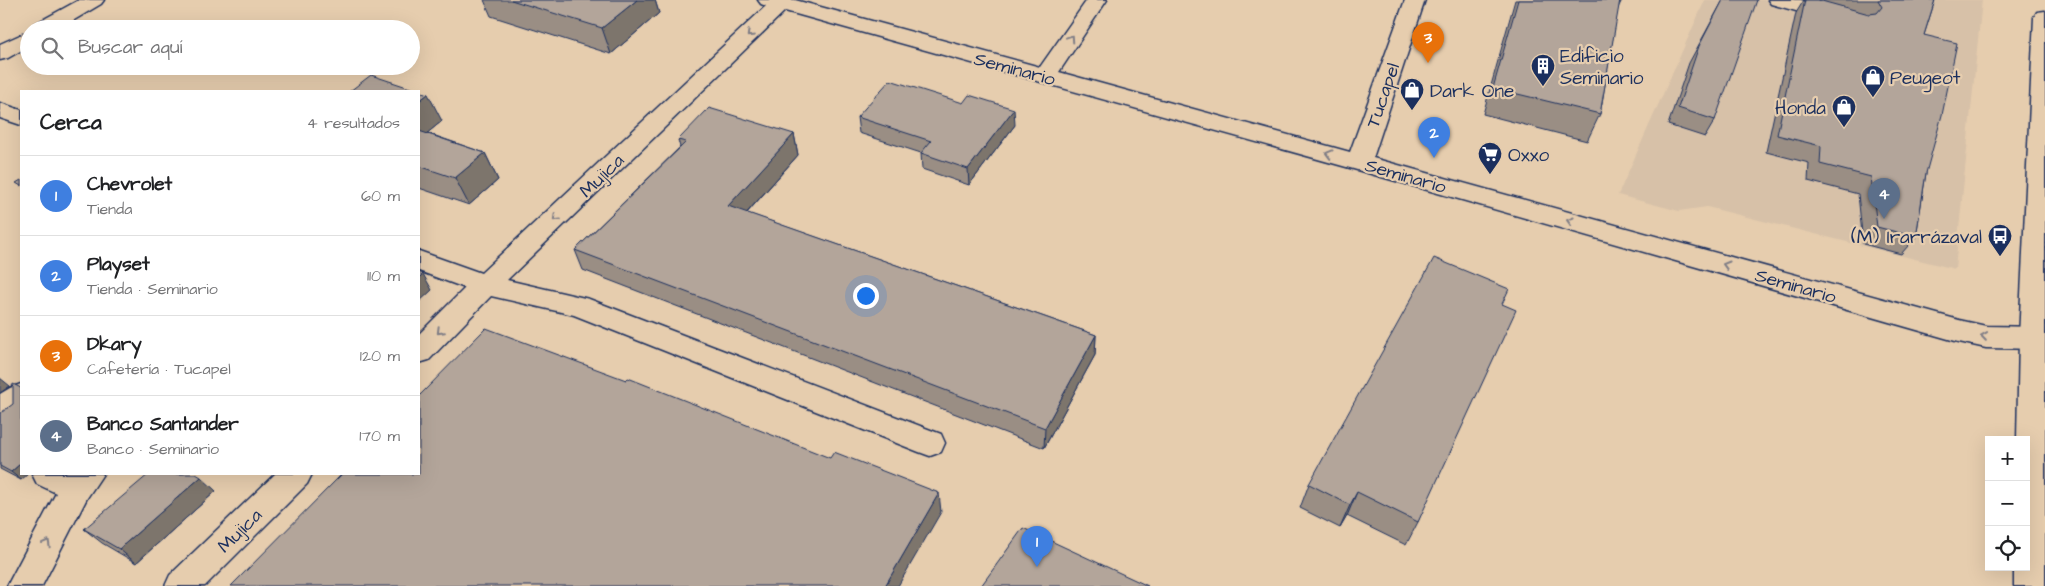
<!DOCTYPE html>
<html lang="es">
<head>
<meta charset="utf-8">
<style>
  body { margin:0; font-family:"Architects Daughter",sans-serif; background:#f6f6f6; color:#202124 }
  .controls { position:absolute; right:15px; bottom:15px; display:grid; overflow:hidden; border-radius:0px; box-shadow:0 5px 20px #0002 }
  .controls button { width:45px; height:45px; display:grid; place-items:center; padding:0; border:0; border-bottom:1px solid #e0e0e0; background:#fff; color:#202124; font:25px sans-serif }
  .you { position:absolute; left:865px; top:295px; width:18px; height:18px; margin:-12px; border:4px solid #fff; border-radius:50%; background:#1a73e8; box-shadow:0 0 0 8px #1a73e833 }
  .badge { display:grid; place-items:center; width:32px; height:32px; border-radius:50%; background:#0f766e; color:#fff; font-size:16px; font-weight:700 }
  .pin { position:absolute; translate:-50% -41px; filter:drop-shadow(0 1px 2px #0008) }
  .pin::after { content:''; position:absolute; top:26px; width:18px; height:15px; background:inherit; clip-path:polygon(0 0,100% 0,50% 100%) }
  .list { margin:0; padding:0; list-style:none }
  h2 { display:flex; justify-content:space-between; align-items:center; height:65px; margin:0; padding:0 20px; font-size:21px }
  h2 small { font-size:16px; font-weight:400; color:#757577 }
  .list li { display:grid; grid-template-columns:32px 1fr auto; gap:15px; align-items:center; box-sizing:border-box; height:80px; padding:0 20px; border-top:1px solid #e0e0e0 }
  .list b { display:block; font-size:19px; white-space:nowrap }
  .list p { margin:0; font-size:16px; white-space:nowrap; color:#757577 }
  .list em { font-size:16px; font-style:normal; color:#757577 }
  .icon { flex:none; width:28px; height:28px; fill:none; stroke:currentColor; stroke-width:2; stroke-linecap:round; stroke-linejoin:round }
  .map { position:relative; flex:none; width:2045px; height:586px; overflow:hidden }
  .search { position:absolute; background:#fff; box-shadow:0 5px 20px #0002; left:20px; top:20px; width:400px; height:55px; display:flex; align-items:center; gap:12px; box-sizing:border-box; padding:0 18px; border-radius:28px; color:#757577; font-size:19px }
  .panel { position:absolute; background:#fff; box-shadow:0 5px 20px #0002; left:20px; top:90px; width:400px; height:385px; border-radius:0px }
  .map>svg:first-child { display:block }
  .built { fill:#d7c1a8 }
  .lines { fill:none; stroke-linecap:round; stroke-linejoin:round }
  .minor-casing { stroke:#1b2f5e; stroke-width:3 }
  .major-casing { stroke:#1b2f5e; stroke-width:3 }
  .minor { fill:#e6cdae; fill-rule:evenodd }
  .major { fill:#e6cdae; fill-rule:evenodd }
  .wall { fill:#9a8e84; stroke:#1b2f5e }
  .shaded-wall { fill:#7d746c; stroke:#1b2f5e }
  .building { fill:#b3a59a; stroke:#1b2f5e }
  .oneway { stroke:#807e86 }
  .labels { text-anchor:middle; stroke-width:4.5; stroke-linejoin:round; paint-order:stroke }
  .poi-label { font-size:19px; fill:#1b2f5e; stroke:#e6cdae; text-anchor:start }
  .street-label { font-size:19px; fill:#1b2f5e; stroke:#e6cdae }
</style>
</head>
<body>
<div class="map">
<svg width="2045" height="586" viewBox="0 0 2045 586">
  <rect width="100%" height="100%" fill="#e6cdae"/>
  <filter id="ink" filterUnits="userSpaceOnUse"><feTurbulence type="fractalNoise" baseFrequency=".02" numOctaves="2"/><feDisplacementMap in="SourceGraphic" scale="10" xChannelSelector="R" yChannelSelector="G"/><feConvolveMatrix kernelMatrix="1 2 1 2 8 2 1 2 1" color-interpolation-filters="sRGB"/></filter>
  <g filter="url(#ink)">
    <path class="built" d="M1705,0h277l-27,269 -248,-62 -28,4 -61,-16z"/>
    <g class="lines">
      <defs>
        <path id="minor" d="M79,0h25l-3,4 -42,25h-27l3,-5z
          M758,0h37l245,67 47,-67h20l-48,72 291,80 55,-152h20l-52,158 586,162 27,6 59,1v22l-59,-1 -27,-6 -609,-174 -565,-157 -278,269 82,19 352,135 4,9 -4,9 -11,4 -11,-4 -345,-137 -83,-19 -62,64 -10,3v-29l46,-46 -46,-17v-20l62,22 285,-267 -5,-2z
          M1768,0h33l42,11 3,5 -3,5 -8,1 -64,-18z
          M29,31v15l-21,12 -8,2v-16z
          M0,103l21,7v15l-21,-7z
          M21,384v27l-10,8 -11,3v-28l10,-6z
          M32,474h71l-16,24 -45,88h-35l49,-93 -19,-9z
          M275,474h37l-5,10 -102,102h-40l5,-11z"/>
        <path id="major" d="M2045,11v575h-31v-19h12v-127h-9l2,-102 15,-321 3,-5z"/>
      </defs>
      <use href="#minor" class="minor-casing"/>
      <use href="#major" class="major-casing"/>
      <use href="#minor" class="minor"/>
      <use href="#major" class="major"/>
    </g>
    <path class="wall" d="M484,0h171l4,13 -48,41 -120,-38z
      M1515,0h107l-4,8 -18,106 -13,27 -104,-27z
      M1723,0l-8,120 -10,17 -37,-12 21,-62z
      M1804,0h131l-11,35 2,138 -10,64 -15,17 -38,-10 -5,-50 -50,-13 1,-18 -43,-11 30,-139z
      M419,91l23,30 -15,12 58,20 13,27 -29,25 -50,-17z
      M857,117l158,8 -46,60 -47,-16 -1,-16 -62,-20z
      M794,134l4,21 -51,58 349,122 -1,20 -51,93 -461,-178 -8,-20 105,-103 -2,-7z
      M1502,304l-84,218 -12,23 -59,-29 -7,12 -40,-20 9,-24z
      M0,413l21,67 -21,-11z
      M216,491l-80,72 -34,-20 -18,-14z"/>
    <path class="shaded-wall" d="M637,0h18l4,13 -48,41 -9,-26z
      M428,94l14,27 -23,19v-39z
      M1014,109l1,16 -46,60 -1,-16z
      M794,134l4,21 -64,72 -6,-21z
      M485,153l13,27 -29,25 -14,-27z
      M423,274l9,16 -13,12v-24z
      M1096,335l-1,20 -51,93 1,-20z
      M0,378l10,8 -10,7z
      M21,463v11h7l-7,6 -10,-8z
      M201,477l15,14 -80,72 -17,-14z
      M1357,492l-10,24 -7,12 10,-23z
      M939,493l2,19 -43,74h-13z"/>
    <path class="building" d="M511,0h126l-35,28z
      M1518,0h102l-20,114 -107,-26z
      M1723,0h34l-42,120 -37,-12 21,-62z
      M1805,0h13l51,14 8,-1 5,-6 -4,-7h57l-11,35 33,8 -15,72 -16,58 -10,64 -39,-10 -6,-50 -51,-13 1,-18 -44,-11z
      M371,75l57,19 -9,7v-10h-69z
      M890,80l73,23 6,-8 45,14 -46,60 -47,-16 10,-12 -74,-24z
      M709,108l85,26 -66,72 368,129 -51,93 -470,-178 111,-108 -8,-2z
      M419,131l66,22 -30,25 -36,-12z
      M21,180v6l-5,-3z
      M1434,258l75,31 -7,15 14,6 -98,212 -61,-30 -7,13 -41,-21z
      M419,272l4,2 -4,4z
      M486,328l140,52 2,-2 202,80 4,-6 105,41 -54,93h-654l111,-112h77v-78z
      M13,384l8,4v75l-10,9 -11,-6v-53l2,-1 11,-8z
      M149,474h47l5,3 -82,72 -35,-20z
      M1023,528l125,58h-167z"/>
    <defs><path id="oneway-chevron" d="M-2-3.5L2.5 0L-2 3.5" fill="none" stroke-width="1.6" stroke-linecap="round" stroke-linejoin="round" transform="scale(1.25)"/></defs>
    <g class="oneway">
      <use href="#oneway-chevron" transform="translate(750 34) rotate(136)"/>
      <use href="#oneway-chevron" transform="translate(1071 38) rotate(-56)"/>
      <use href="#oneway-chevron" transform="translate(1329 154) rotate(-165)"/>
      <use href="#oneway-chevron" transform="translate(556 218) rotate(136)"/>
      <use href="#oneway-chevron" transform="translate(1570 221) rotate(-164)"/>
      <use href="#oneway-chevron" transform="translate(1726 265) rotate(-164)"/>
      <use href="#oneway-chevron" transform="translate(440 331) rotate(135)"/>
      <use href="#oneway-chevron" transform="translate(1984 336) rotate(-172)"/>
      <use href="#oneway-chevron" transform="translate(47 543) rotate(-61)"/>
    </g>
  </g>
  <defs>
    <symbol id="building-pin" viewBox="-11 -11 22 30"><path d="M0 17L-7.5 6A9.5 9.5 0 1 1 7.5 6Z" fill="#1b2f5e" stroke="#e6cdae"/><path d="M-4-6H4V6H1V3H-1V6H-4ZM-2.5-4.3h1.7v1.8h-1.7ZM.8-4.3h1.7v1.8H.8ZM-2.5-1h1.7V.8h-1.7ZM.8-1h1.7V.8H.8Z" fill="#fff"/></symbol>
    <symbol id="shop-pin" viewBox="-11 -11 22 30"><path d="M0 17L-7.5 6A9.5 9.5 0 1 1 7.5 6Z" fill="#1b2f5e" stroke="#e6cdae"/><path d="M-5-2.5h2.3a2.7 3.5 0 0 1 5.4 0H5L5.5 6h-11ZM-1.5-2.5h3a1.5 2.3 0 0 0-3 0Z" fill="#fff"/></symbol>
    <symbol id="supermarket-pin" viewBox="-11 -11 22 30"><path d="M0 17L-7.5 6A9.5 9.5 0 1 1 7.5 6Z" fill="#1b2f5e" stroke="#e6cdae"/><path d="M-6-5.5h2.5l.6 2H6L4.5 2H-2.5L-4.4-4H-6ZM-1.5 3.2a1.3 1.3 0 1 0 .1 0ZM3 3.2a1.3 1.3 0 1 0 .1 0Z" fill="#fff"/></symbol>
    <symbol id="bus-pin" viewBox="-11 -11 22 30"><path d="M0 17L-7.5 6A9.5 9.5 0 1 1 7.5 6Z" fill="#1b2f5e" stroke="#e6cdae"/><path d="M-5-6H5V4H4V6H2V4H-2V6H-4V4H-5ZM-3.5-4V0h7V-4ZM-3.5 1.2v1.5H-2V1.2ZM2 1.2v1.5H3.5V1.2Z" fill="#fff"/></symbol>
  </defs>
  <g fill-rule="evenodd">
    <use href="#building-pin" x="1529" y="52" width="28" height="38"/>
    <use href="#shop-pin" x="1859" y="63" width="28" height="38"/>
    <use href="#shop-pin" x="1398" y="76" width="28" height="38"/>
    <use href="#shop-pin" x="1830" y="93" width="28" height="38"/>
    <use href="#supermarket-pin" x="1476" y="140" width="28" height="38"/>
    <use href="#bus-pin" x="1986" y="222" width="28" height="38"/>
  </g>
  <g class="labels">
    <g class="poi-label">
      <text x="1560" y="62">Edificio<tspan x="1560" dy="22">Seminario</tspan></text>
      <text x="1890" y="84">Peugeot</text>
      <text x="1430" y="97">Dark One</text>
      <text x="1826" y="114" text-anchor="end">Honda</text>
      <text x="1508" y="161">Oxxo</text>
      <text x="1982" y="243" text-anchor="end">(M) Irarrázaval</text>
    </g>
    <g class="street-label">
      <text transform="translate(1015 68) rotate(15)" y="7">Seminario</text>
      <text transform="translate(1382 95) rotate(-71)" y="7">Tucapel</text>
      <text transform="translate(601 175) rotate(-44)" y="7">Mujica</text>
      <text transform="translate(1406 175) rotate(16)" y="7">Seminario</text>
      <text transform="translate(1796 285) rotate(16)" y="7">Seminario</text>
      <text transform="translate(239 530) rotate(-45)" y="7">Mujica</text>
    </g>
  </g>
</svg>
<div class="controls">
<button>+</button>
<button>−</button>
<button><svg class="icon" aria-label="locate" viewBox="0 0 24 24"><circle cx="12" cy="12" r="6"/><path d="M12 2v4M12 18v4M2 12h4M18 12h4"/></svg></button>
</div>
<div class="you"></div>
<div class="pin badge" style="left:1037px;top:567px;background:#3f7fe0">1</div>
<div class="pin badge" style="left:1434px;top:158px;background:#3f7fe0">2</div>
<div class="pin badge" style="left:1428px;top:63px;background:#e8710a">3</div>
<div class="pin badge" style="left:1884px;top:219px;background:#5c6f8a">4</div>
<div class="search"><svg class="icon" aria-label="search" viewBox="0 0 24 24"><circle cx="10" cy="10" r="6"/><path d="M15 15l6 6"/></svg>Buscar aquí</div>
<section class="panel">
<h2>Cerca<small>4 resultados</small></h2>
<ul class="list">
<li><span class="badge" style="background:#3f7fe0">1</span><div><b>Chevrolet</b><p>Tienda</p></div><em>60 m</em></li>
<li><span class="badge" style="background:#3f7fe0">2</span><div><b>Playset</b><p>Tienda · Seminario</p></div><em>110 m</em></li>
<li><span class="badge" style="background:#e8710a">3</span><div><b>Dkary</b><p>Cafetería · Tucapel</p></div><em>120 m</em></li>
<li><span class="badge" style="background:#5c6f8a">4</span><div><b>Banco Santander</b><p>Banco · Seminario</p></div><em>170 m</em></li>
</ul>
</section>
</div>
</body>
</html>
